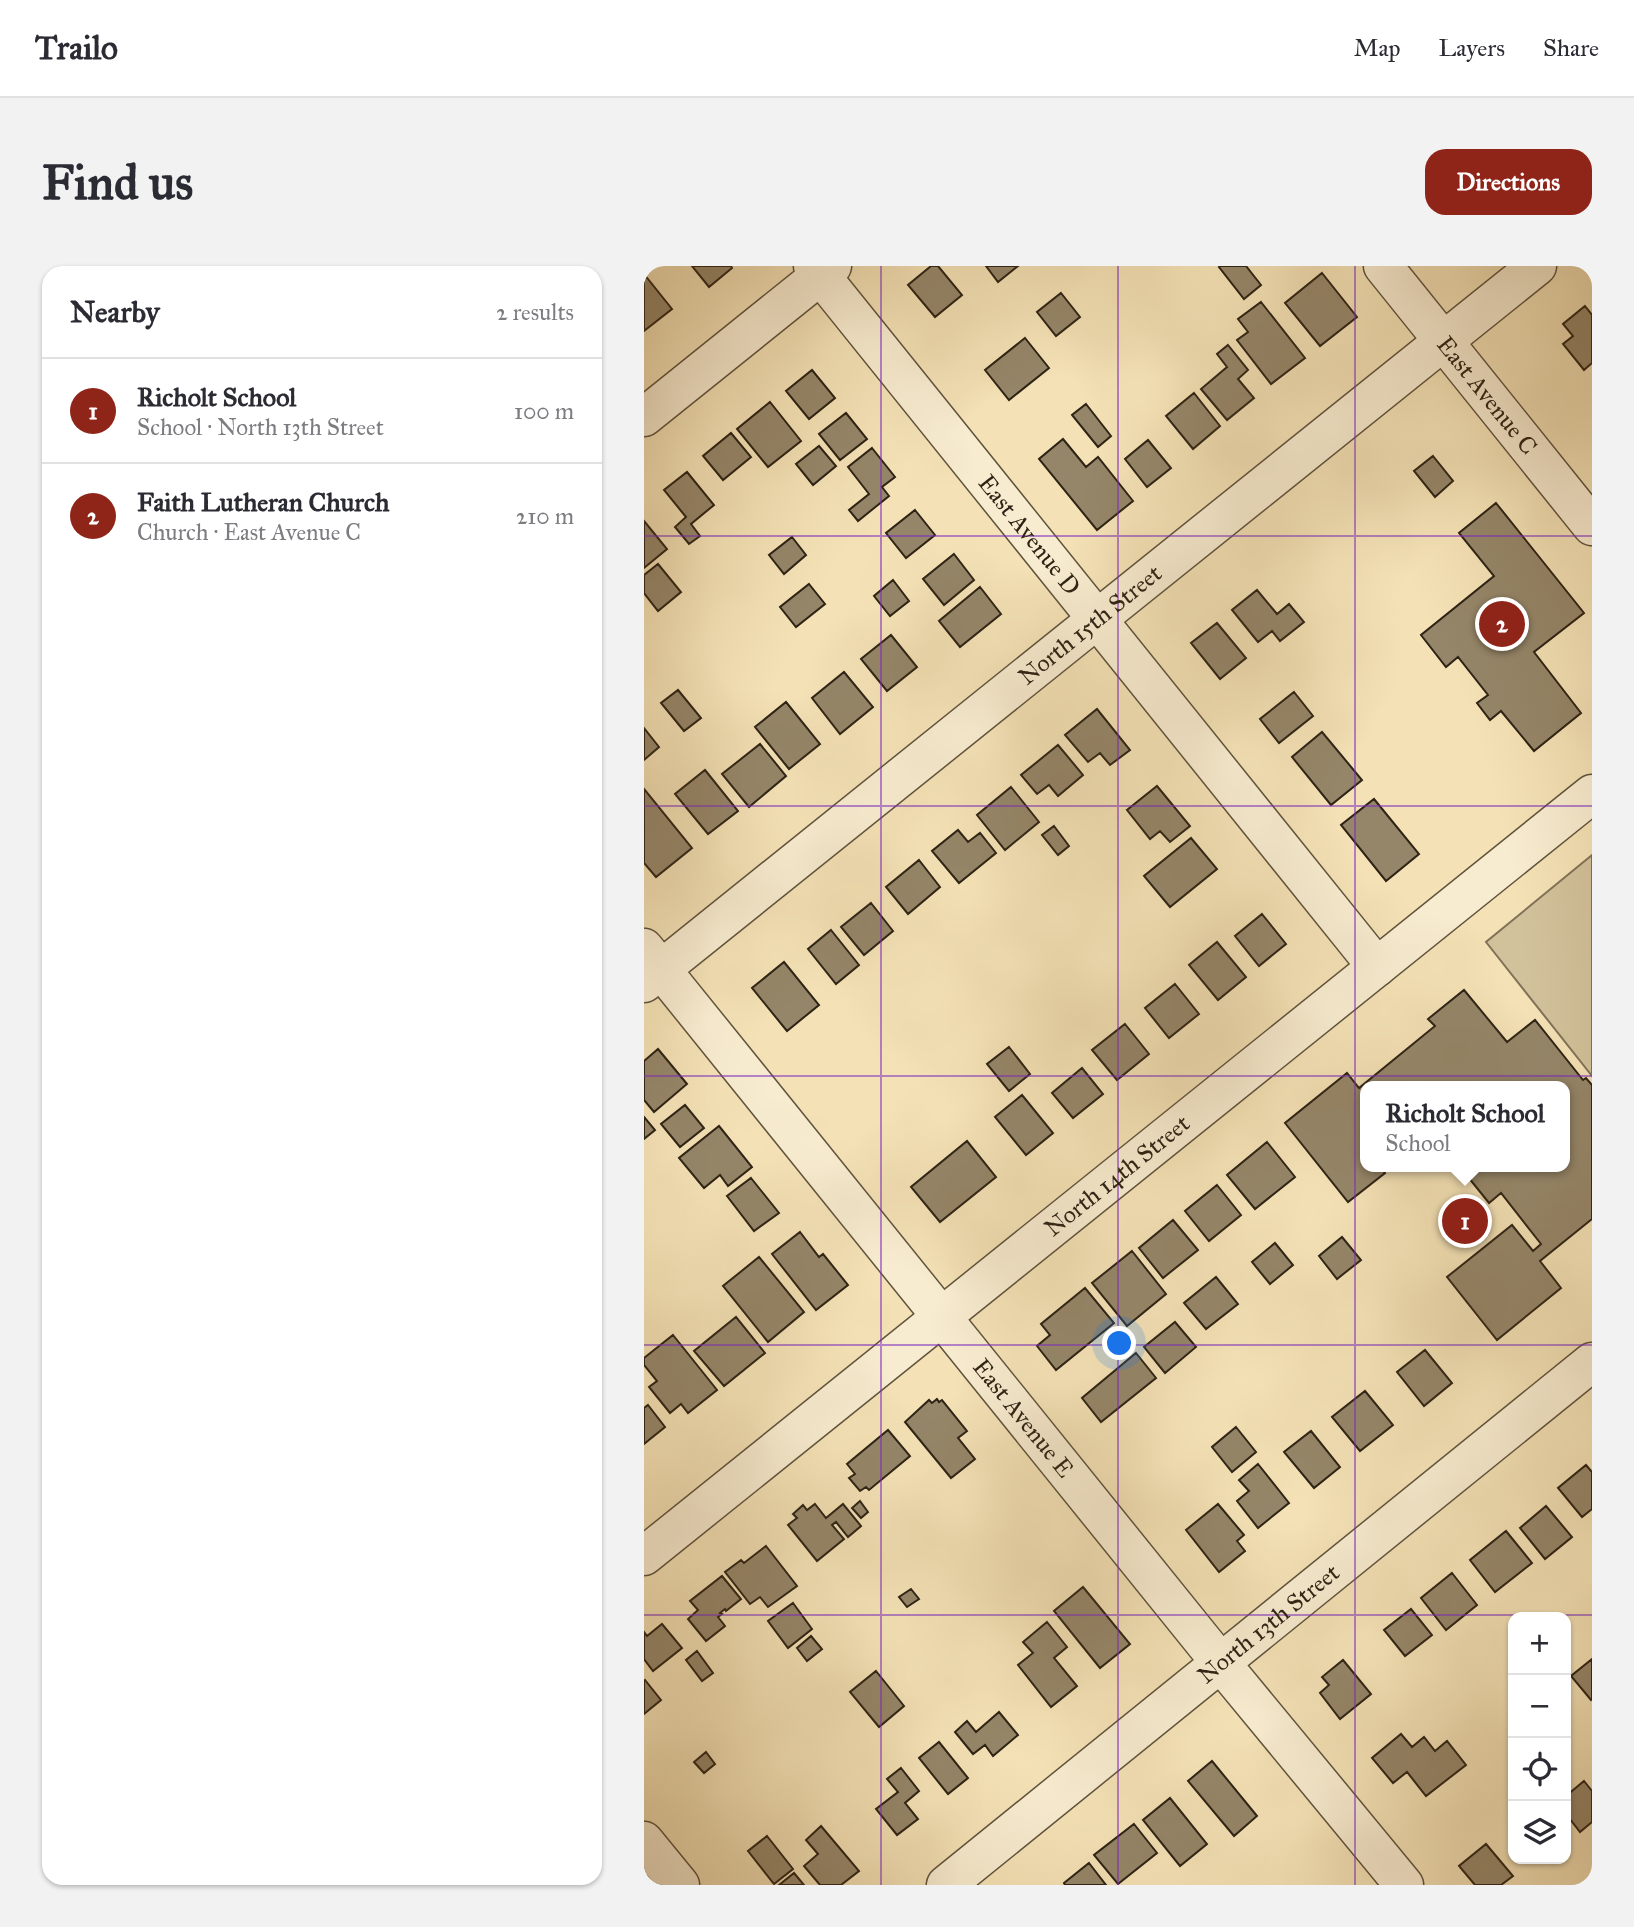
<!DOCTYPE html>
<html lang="en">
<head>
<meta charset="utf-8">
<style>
  body { margin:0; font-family:"IM FELL Great Primer",serif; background:#f2f2f3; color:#2b2b33 }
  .controls { position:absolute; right:21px; bottom:21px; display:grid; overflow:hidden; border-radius:14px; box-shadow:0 2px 5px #0004 }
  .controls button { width:63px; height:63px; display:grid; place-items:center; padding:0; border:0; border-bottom:2px solid #e1e1e2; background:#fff; color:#2b2b33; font:35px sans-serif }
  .you { position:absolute; left:476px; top:1078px; width:24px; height:24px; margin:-18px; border:5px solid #fff; border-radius:50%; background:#1a73e8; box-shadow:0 0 0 10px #1a73e833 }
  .badge { display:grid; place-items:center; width:46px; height:46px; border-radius:50%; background:#8f2418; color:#fff; font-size:23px; font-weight:700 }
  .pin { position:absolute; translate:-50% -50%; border:4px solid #fff; box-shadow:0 2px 7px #0006 }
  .popup { position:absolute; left:716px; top:815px; width:210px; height:91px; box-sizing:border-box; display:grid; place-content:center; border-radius:14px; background:#fff; filter:drop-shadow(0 2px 5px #0005); font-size:23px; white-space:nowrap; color:#7c7c81 }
  .popup b { font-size:26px; color:#2b2b33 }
  .popup::after { content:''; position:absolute; left:50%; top:100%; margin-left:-14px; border:14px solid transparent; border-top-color:#fff }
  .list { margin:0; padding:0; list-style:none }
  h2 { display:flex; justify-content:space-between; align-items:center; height:91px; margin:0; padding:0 28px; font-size:30px }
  h2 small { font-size:23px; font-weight:400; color:#7c7c81 }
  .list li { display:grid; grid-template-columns:46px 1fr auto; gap:21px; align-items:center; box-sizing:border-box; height:105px; padding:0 28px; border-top:2px solid #e1e1e2 }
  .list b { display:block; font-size:26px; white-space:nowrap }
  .list p { margin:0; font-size:23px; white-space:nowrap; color:#7c7c81 }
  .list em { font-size:23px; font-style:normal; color:#7c7c81 }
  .icon { flex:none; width:38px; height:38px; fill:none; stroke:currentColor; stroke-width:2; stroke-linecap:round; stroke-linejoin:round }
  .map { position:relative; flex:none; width:948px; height:1619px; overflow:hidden; border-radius:21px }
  header { display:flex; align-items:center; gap:42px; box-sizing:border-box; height:98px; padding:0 35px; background:#fff; border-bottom:2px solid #e1e1e2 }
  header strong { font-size:33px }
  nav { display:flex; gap:38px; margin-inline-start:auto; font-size:24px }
  .intro { display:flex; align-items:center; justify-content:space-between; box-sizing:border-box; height:168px; padding:0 42px }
  h1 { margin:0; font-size:49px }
  .button { padding:18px 32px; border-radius:21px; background:#8f2418; color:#fff; font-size:24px; font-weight:700 }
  main { display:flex; gap:42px; padding:0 42px }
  aside { flex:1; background:#fff; border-radius:21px; box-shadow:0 2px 5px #0004 }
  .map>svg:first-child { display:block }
  .green { fill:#d2c29b; stroke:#807258; stroke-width:2 }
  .building { fill:#958669; stroke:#2e2315; stroke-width:2 }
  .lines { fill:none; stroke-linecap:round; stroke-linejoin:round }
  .minor-casing { stroke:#60533d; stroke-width:41 }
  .minor { stroke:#f8ecd0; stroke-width:38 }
  .grid { fill:none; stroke:#7b2cbf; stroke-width:2; stroke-opacity:0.55 }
  .labels { text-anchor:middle; stroke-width:5; stroke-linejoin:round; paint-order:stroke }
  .street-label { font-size:24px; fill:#2e2315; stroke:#f8ecd0 }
</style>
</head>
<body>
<header>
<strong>Trailo</strong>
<nav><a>Map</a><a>Layers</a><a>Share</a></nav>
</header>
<div class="intro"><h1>Find us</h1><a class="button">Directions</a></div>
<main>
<aside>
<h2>Nearby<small>2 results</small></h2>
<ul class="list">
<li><span class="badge">1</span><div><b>Richolt School</b><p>School · North 13th Street</p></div><em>100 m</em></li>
<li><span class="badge">2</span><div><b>Faith Lutheran Church</b><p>Church · East Avenue C</p></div><em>210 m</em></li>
</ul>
</aside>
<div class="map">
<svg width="948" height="1619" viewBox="0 0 948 1619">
  <rect width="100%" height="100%" fill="#f4e2b6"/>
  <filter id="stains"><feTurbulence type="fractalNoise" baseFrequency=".00286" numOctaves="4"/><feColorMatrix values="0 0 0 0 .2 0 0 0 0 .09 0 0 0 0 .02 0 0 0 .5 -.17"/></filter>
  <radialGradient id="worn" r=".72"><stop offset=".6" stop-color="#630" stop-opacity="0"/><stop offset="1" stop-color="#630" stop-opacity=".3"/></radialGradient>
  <path class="green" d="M948,589v221l-106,-134z"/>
  <path class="building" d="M48,0h39l1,2 -23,19z
    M287,0h7l24,29 -27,22 -27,-32z
    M342,0h32l-20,16z
    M576,0h26l15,19 -17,14 -25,-32z
    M678,7l35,44 -37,29 -35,-43z
    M0,8l28,35 -28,22z
    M417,27l19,24 -24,19 -19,-24z
    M617,36l44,56 -34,26 -34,-44 11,-8 -10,-13z
    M941,40l7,9v48l-8,7 -21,-26 10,-8 -10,-12z
    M381,72l24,30 -40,32 -24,-30z
    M584,79l20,25 -10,9 16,19 -27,22 -26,-31 26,-22 -10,-13z
    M168,104l23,28 -26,21 -23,-28z
    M550,127l26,33 -27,23 -27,-33z
    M126,136l31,39 -33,26 -31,-38z
    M442,138l25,32 -13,11 -26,-32z
    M202,147l21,26 -27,21 -21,-26z
    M87,167l20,24 -28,23 -20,-24z
    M419,173l23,28 12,-10 35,44 -36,29 -58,-71z
    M504,174l23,28 -24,19 -22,-28z
    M175,180l17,20 -23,19 -17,-21z
    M228,182l23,29 -13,10 7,9 -31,25 -9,-11 20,-16 -21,-27z
    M789,190l20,25 -18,16 -21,-26z
    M43,206l27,33 -23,19 9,12 -11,8 -14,-17 11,-10 -22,-27z
    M852,237l88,110 -50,39 47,61 -47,38 -33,-40 -11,9 -13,-17 11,-8 -30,-38 -12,10 -25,-32 73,-59 -35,-43z
    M271,244l20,25 -29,23 -20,-25z
    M0,255l23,28 -23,19z
    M148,271l14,18 -22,19 -15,-19z
    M310,288l20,26 -30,25 -21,-26z
    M14,298l23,28 -23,19 -14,-18v-18z
    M249,314l16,21 -19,15 -16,-20z
    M165,318l16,20 -29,23 -16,-20z
    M336,321l21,27 -41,33 -21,-26z
    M613,324l20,24 12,-10 15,18 -24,19 -8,-10 -14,11 -26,-32z
    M573,357l29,35 -26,21 -29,-36z
    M247,369l26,32 -30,24 -26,-32z
    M200,406l29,35 -33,27 -28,-36z
    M34,424l23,28 -17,13 -23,-28z
    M650,426l19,24 -34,27 -19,-24z
    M142,436l34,42 -31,25 -34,-42z
    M453,443l33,41 -20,15 -10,-12 -12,9 -23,-27z
    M0,462l15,19 -15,13z
    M678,466l40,48 -31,25 -39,-48z
    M116,478l26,32 -37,31 -27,-33z
    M414,479l25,30 -25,21 -9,-11 -12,9 -16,-19z
    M61,504l33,41 -30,23 -33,-40z
    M513,520l33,40 -20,16 -10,-11 -10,8 -23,-29z
    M367,521l28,35 -34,28 -28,-35z
    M0,523l48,59 -36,29 -12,-14z
    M730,533l45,55 -33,27 -45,-56z
    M410,560l15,20 -11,9 -16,-20z
    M314,564l10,12 12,-9 16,20 -37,30 -27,-32z
    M547,572l26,31 -47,38 -26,-31z
    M275,594l21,27 -32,27 -22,-27z
    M227,637l22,28 -29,24 -23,-28z
    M618,648l24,30 -27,22 -24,-30z
    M187,664l28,35 -23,19 -28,-35z
    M573,676l29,35 -28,23 -29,-35z
    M140,696l35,43 -32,26 -35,-43z
    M531,718l24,30 -30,24 -24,-30z
    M820,724l43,52 28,-22 48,60 3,-2 6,7v134l-52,42 21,27 -64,52 -50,-63 65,-52 21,26 8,-7 -40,-51 -12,10 -29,-36h105v-81h-200v81h15l5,6 -37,29 -63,-79 62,-50 12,15 76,-62 -7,-7z
    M481,758l24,30 -32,26 -25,-30z
    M365,781l21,27 -21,17 -22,-27z
    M14,783l29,35 -33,28 -10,-12v-39z
    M438,802l21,26 -30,24 -21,-25z
    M378,829l31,38 -27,22 -31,-38z
    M41,839l19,23 -24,19 -19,-23z
    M0,851l11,13 -11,9z
    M75,860l33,41 -24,19 -8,-11 -16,13 -25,-30z
    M323,875l29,36 -56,45 -29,-35z
    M623,876l28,35 -40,32 -28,-34z
    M107,912l28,35 -25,18 -27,-35z
    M573,919l24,30 -32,26 -24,-30z
    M529,954l25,30 -35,28 -24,-30z
    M156,966l19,25 4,-3 25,31 -32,25 -44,-56z
    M698,971l19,23 -24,19 -18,-23z
    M631,977l18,22 -23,19 -18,-22z
    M488,985l34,43 -39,32 -35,-43z
    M115,991l45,55 -36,30 -45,-56z
    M572,1011l22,27 -32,25 -22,-26z
    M441,1022l29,35 -58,47 -19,-24 13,-11 -9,-11z
    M92,1051l29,36 -41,33 -30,-35z
    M531,1056l21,25 -31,26 -21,-26z
    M29,1069l44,55 -29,23 -7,-9 -11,9 -21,-26 8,-6 -13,-16v-7z
    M781,1084l27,33 -28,23 -27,-34z
    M492,1087l20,25 -55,44 -19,-24z
    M721,1125l28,34 -33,26 -28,-34z
    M293,1133l2,3 3,-2 25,31 -9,7 17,21 -24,19 -46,-56 24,-22 3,3z
    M4,1139l17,22 -21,17v-36z
    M592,1161l20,25 -24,20 -20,-25z
    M244,1164l22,26 -41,34 -3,-3 -6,4 -11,-13 6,-4 -8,-10z
    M667,1165l29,36 -26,21 -30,-36z
    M614,1198l31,39 -31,25 -21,-27 12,-10 -10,-11z
    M942,1199l6,7v37l-10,8 -24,-29z
    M216,1235l8,11 -7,6 -9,-10z
    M171,1238l11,14 17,-14 18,22 -13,11 -12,-15 -4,3 12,14 -27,22 -29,-36 9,-7 -4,-4 10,-9 4,5z
    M574,1238l26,31 -7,6 8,10 -26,21 -33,-42z
    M902,1240l26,31 -27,22 -25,-31z
    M862,1265l26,32 -37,29 -25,-32z
    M122,1280l31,40 -29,21 -8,-10 -10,7 -25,-32 16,-12 3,3z
    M808,1307l25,32 -31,25 -25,-32z
    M78,1310l19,23 -15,12 -1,-2 -5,4 2,1 -4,3 7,9 -19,15 -18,-22 10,-9 -8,-9z
    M439,1321l47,57 -30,24 -46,-57z
    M267,1323l8,10 -12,8 -8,-10z
    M149,1337l19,26 -24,19 -20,-27z
    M767,1343l21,26 -27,21 -21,-26z
    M403,1356l20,25 -13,11 23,28 -26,21 -33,-42 15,-12 -10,-11z
    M18,1358l20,24 -29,23 -9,-12v-27l3,4z
    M167,1370l11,13 -15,12 -10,-13z
    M53,1385l16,22 -11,8 -16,-21z
    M948,1393v40l-1,1 -20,-24z
    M699,1394l28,34 -31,25 -20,-26 9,-8 -7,-8z
    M232,1405l28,35 -25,21 -29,-35z
    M1,1414l16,20 -17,14v-33z
    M355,1446l19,23 -25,21 -8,-11 -12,9 -18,-22 12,-11 9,11z
    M757,1468l11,13 12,-10 11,14 12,-10 19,24 -40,31 -19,-24 -14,11 -21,-25z
    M295,1476l29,36 -20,16 -29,-36z
    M62,1486l9,12 -11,9 -10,-11z
    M568,1495l45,55 -23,20 -46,-55z
    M257,1502l18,23 -14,12 13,16 -21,16 -21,-26 22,-17 -11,-13z
    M940,1515l8,10v31l-12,10 -14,-18v-18z
    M526,1532l37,46 -27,22 -37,-46z
    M490,1558l23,29 -39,31 -24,-29z
    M177,1560l38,45 -18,14h-21l-16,-19 14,-12 -12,-14z
    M123,1570l26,33 -19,15 -26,-33z
    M842,1578l27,32 -12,9h-26l-16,-19z
    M445,1597l17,22h-41l-1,-2z
    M150,1607l10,12h-25z"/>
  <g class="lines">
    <defs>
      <g id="minor">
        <path id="s1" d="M169,0l564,701"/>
        <path id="s2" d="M739,0l209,260"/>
        <path d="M0,151l188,-151"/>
        <path id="s3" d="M0,682l576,714 184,223"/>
        <path id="s4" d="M0,717l893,-717"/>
        <path id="s5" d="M0,1290l948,-762"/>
        <path d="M0,1575l36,44"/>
        <path id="s6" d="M302,1619l646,-523"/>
      </g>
    </defs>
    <use href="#minor" class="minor-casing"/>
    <use href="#minor" class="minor"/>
  </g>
  <path class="grid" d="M237,0v1619M474,0v1619M711,0v1619M0,270h948M0,540h948M0,810h948M0,1079h948M0,1349h948"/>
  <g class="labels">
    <g class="street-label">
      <text dy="8" stroke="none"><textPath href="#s2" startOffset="166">East Avenue C</textPath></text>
      <text dy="8" stroke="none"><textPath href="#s1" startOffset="345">East Avenue D</textPath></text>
      <text dy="8" stroke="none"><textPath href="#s4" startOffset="572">North 15th Street</textPath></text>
      <text dy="8" stroke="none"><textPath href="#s5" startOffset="607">North 14th Street</textPath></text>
      <text dy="8" stroke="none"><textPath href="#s3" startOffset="604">East Avenue E</textPath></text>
      <text dy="8" stroke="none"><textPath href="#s6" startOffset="415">North 13th Street</textPath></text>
    </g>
  </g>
  <rect width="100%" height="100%" filter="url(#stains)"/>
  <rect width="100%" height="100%" fill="url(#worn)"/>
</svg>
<div class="controls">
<button>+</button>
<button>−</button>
<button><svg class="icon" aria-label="locate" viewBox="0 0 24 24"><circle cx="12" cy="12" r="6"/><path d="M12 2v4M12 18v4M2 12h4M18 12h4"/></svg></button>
<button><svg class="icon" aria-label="layers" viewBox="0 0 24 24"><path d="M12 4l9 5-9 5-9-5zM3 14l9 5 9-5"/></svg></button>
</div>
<div class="you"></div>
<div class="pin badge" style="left:821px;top:955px">1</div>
<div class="popup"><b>Richolt School</b>School</div>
<div class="pin badge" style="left:858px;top:358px">2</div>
</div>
</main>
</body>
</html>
